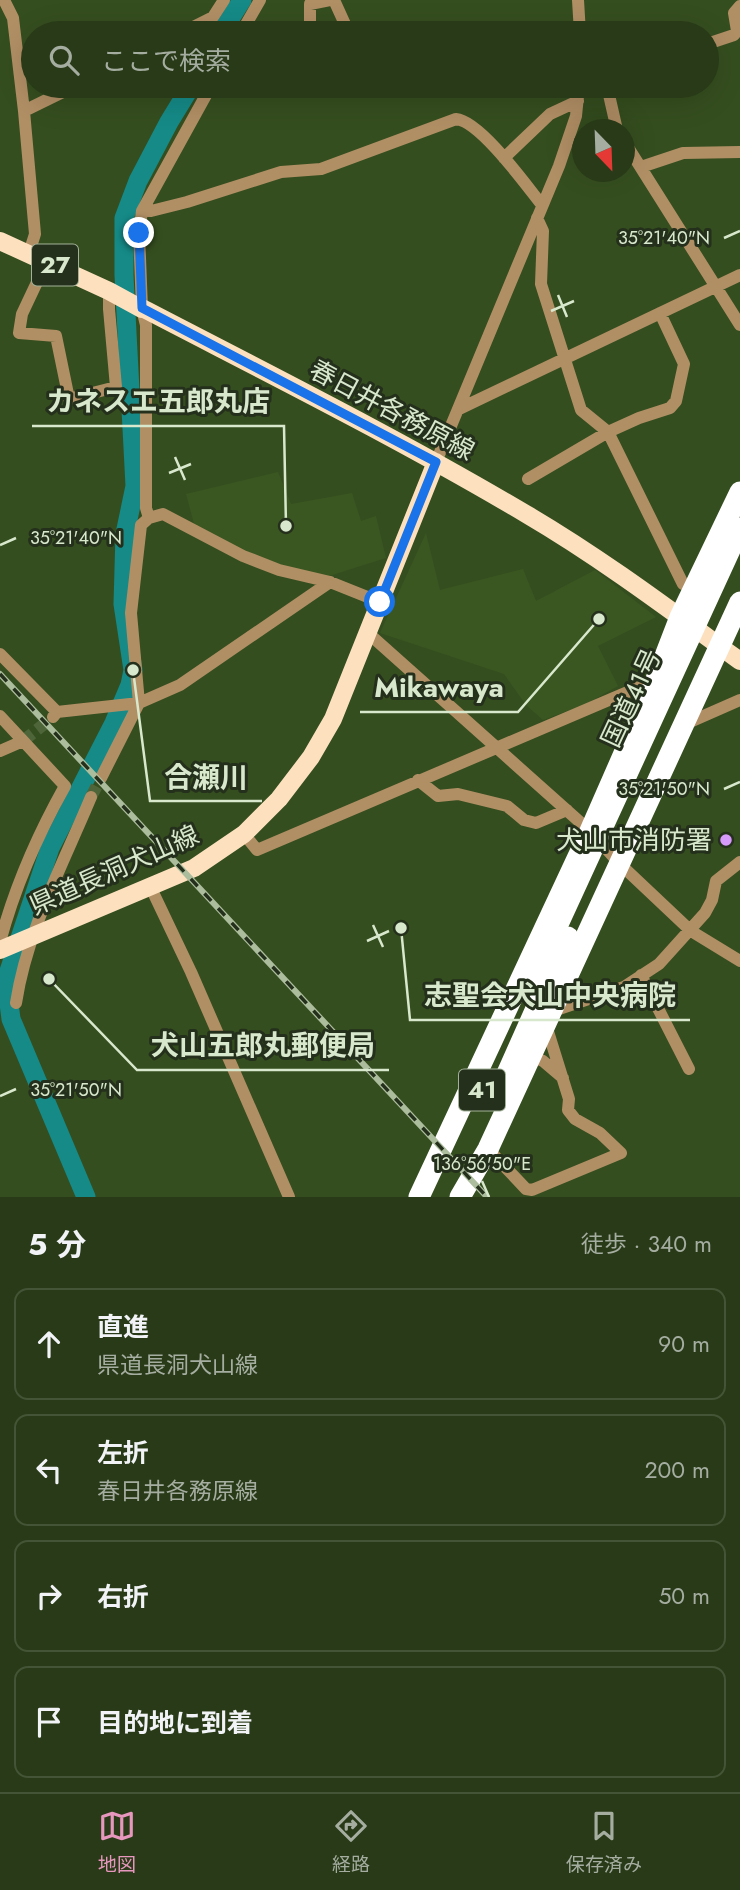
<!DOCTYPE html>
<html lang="ja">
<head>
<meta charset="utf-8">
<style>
  body { margin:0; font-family:Jost,"Noto Sans JP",sans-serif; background:#344524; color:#f1f3f6 }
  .compass { position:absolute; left:572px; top:119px; width:63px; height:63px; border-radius:50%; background:#283a17; box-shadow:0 7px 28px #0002; rotate:157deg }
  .stop { position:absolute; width:21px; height:21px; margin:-16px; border:5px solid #1a73e8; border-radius:50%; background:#fff }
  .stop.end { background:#1a73e8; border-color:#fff; box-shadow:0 2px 7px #0008 }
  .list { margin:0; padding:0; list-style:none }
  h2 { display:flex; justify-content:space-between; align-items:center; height:91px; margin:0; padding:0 28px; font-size:30px }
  h2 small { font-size:23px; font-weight:400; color:#a5ada1 }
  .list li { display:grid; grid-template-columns:46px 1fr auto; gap:21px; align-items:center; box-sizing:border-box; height:112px; margin:0 14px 14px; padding:0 14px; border:2px solid #445436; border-radius:14px }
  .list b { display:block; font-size:26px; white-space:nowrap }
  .list p { margin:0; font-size:23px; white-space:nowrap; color:#a5ada1 }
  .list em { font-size:23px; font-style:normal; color:#a5ada1 }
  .icon { flex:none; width:38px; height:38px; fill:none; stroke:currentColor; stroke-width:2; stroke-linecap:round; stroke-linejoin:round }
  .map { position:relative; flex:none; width:740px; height:1197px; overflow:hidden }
  .search { position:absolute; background:#283a17; box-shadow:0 7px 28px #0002; left:21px; right:21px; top:21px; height:77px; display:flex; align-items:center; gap:18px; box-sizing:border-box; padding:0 24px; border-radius:38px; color:#a5ada1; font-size:26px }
  .sheet { height:595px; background:#283a17 }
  nav { display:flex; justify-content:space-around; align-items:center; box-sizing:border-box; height:98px; border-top:2px solid #445436; background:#283a17; font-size:19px; color:#a5ada1 }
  nav a { display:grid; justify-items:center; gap:4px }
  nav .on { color:#e797bd }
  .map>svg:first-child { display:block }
  .built { fill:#3b5721 }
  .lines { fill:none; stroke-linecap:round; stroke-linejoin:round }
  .river { stroke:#158a87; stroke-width:19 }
  .minor-tunnel { stroke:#4d6539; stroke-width:12; stroke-dasharray:12 6; stroke-linecap:butt }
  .minor { stroke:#b18f65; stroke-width:12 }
  .major { stroke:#fde1bf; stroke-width:18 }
  .highway { stroke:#fff; stroke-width:21 }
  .rail-casing { stroke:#abbd9d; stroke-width:6 }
  .rail { stroke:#24301b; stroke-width:3.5; stroke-dasharray:10; stroke-linecap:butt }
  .highway-bridge { stroke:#fff; stroke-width:21 }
  .route { stroke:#1a73e8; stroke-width:9 }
  .ticks { fill:none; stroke:#d8e8cd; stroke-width:2.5 }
  .poi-dot { fill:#d69bfa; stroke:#24301b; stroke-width:2.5 }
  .labels { text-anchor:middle; stroke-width:6; stroke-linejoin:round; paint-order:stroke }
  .shield { fill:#24301b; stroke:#a2b198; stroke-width:2 }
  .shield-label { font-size:24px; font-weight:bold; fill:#d8e8cd }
  .street-label { font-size:26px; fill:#d8e8cd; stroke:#24301b }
  .poi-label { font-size:26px; fill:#d8e8cd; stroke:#24301b; text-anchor:end }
  .ticks-label { font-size:18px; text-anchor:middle; fill:#d8e8cd; stroke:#24301b; stroke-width:6; stroke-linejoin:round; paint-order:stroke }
  .leader { fill:none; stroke:#d8e8cd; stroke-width:2.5 }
  .callout-dot { fill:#d8e8cd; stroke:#24301b; stroke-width:2.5 }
  .callout-label { font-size:28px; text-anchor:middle; font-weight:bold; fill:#d8e8cd; stroke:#24301b; stroke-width:6; stroke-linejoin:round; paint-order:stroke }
</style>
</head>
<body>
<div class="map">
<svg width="740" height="1197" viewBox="0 0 740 1197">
  <rect width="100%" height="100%" fill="#354e1f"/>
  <path class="built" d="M278,472l13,32 61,-11 9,28 15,-5 10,42 -57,18 -48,-10 -85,-35 -10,-37z
    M426,533l14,57 83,-21 13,32 59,-31 61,47 -58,29 20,40 -32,18 -43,16 -17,-15 -22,-31 -124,-41z"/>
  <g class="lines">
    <path class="river" d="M221,33l21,-33
      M86,1197l-75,-178 -5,-39 44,-132 64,-125 16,-38 3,-15 -10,-66 2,-70 10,-48 -11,-211v-57l14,-37 31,-59 22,-36"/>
    <path class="minor-tunnel" d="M23,741l30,-24
      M91,797l10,-19"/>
    <path class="minor" d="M4,0l9,18 11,93 11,123 -6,19
      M334,0l15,33
      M578,0l2,33
      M181,33l32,-16 11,-17
      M241,33l19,-33
      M310,33v-29l20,-4
      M707,44l27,-9 3,-4 -3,-18 6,-7
      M607,86l10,44
      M579,91l15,-5
      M24,111l51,-25
      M624,141l116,184
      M504,158l46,-44 28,-13
      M641,167l42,-14 57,-1
      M142,211h9l36,-9 94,-30 40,-3 135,-50c24,2 70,66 86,86
      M537,218l6,13 -2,53 40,126 27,22 75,152
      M47,261l-25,53 -3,19 37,3 13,63 47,-12 -7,-78v-18
      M142,308l-3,-75 3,-22 69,-125
      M142,309l4,16v183l3,10
      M459,409l281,-134
      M436,462l123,-296 17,-50 3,-30
      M528,479l80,-47 31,-14 31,-10 6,-7 8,-37 -24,-51
      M368,633l222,198 30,33 71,67 49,30
      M0,654l57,58
      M0,716l65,70c-28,50 -50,100 -65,156
      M53,717l4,-5 82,-9 41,-18 150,-103
      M683,725l57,-25
      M0,751l23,-10
      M101,778l38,-75 -8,-90 10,-88 8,-7 14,-4 80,42 36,14 51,12 50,20
      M418,780l20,16 20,-2 49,12 17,14 12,3 31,-13
      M244,834l13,16 387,-165 9,2
      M151,888l40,84 98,225
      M641,975l48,94
      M16,1003c11,-72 47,-139 75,-206
      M553,1011l71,-24 35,-23 46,-51 7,-13 4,-19 24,-19
      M532,1056l11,5 20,17
      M488,1149l38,40 6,1 89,-37 -21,-20 -25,-14 -7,-9 1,-11 -23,-74"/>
    <path class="major" d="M0,241l109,50 33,18v-1l6,3c127,66 255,130 378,203 75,44 144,96 214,147
      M0,950l194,-82 50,-34 35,-35 32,-42 22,-38 103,-257"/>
    <path class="highway" d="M497,1096l49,-110
      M419,1197l171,-366 63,-144 27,-70 60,-125
      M460,1197l28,-48 252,-547"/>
    <defs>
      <path id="rail" d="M0,674l487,523"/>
    </defs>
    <use href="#rail" class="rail-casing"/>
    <use href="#rail" class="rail"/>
    <path class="highway-bridge" d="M531,983l209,-455
      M546,986l22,-49"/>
  </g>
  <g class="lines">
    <path class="route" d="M139,233l3,75 294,154 -56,140"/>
  </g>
  <path class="ticks" d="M724,238l16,-7M558,295l9,22M551,311l23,-10M175,457l10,23M169,473l22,-9M0,545l16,-7M724,789l16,-7M373,925l10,22M367,941l22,-10M0,1096l16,-7M482,1181l7,16"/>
  <circle class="poi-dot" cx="726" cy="840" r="7"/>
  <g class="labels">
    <g class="shield">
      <rect x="32" y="244.5" width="46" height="41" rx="5"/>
      <rect x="459" y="1069.5" width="46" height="41" rx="5"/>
    </g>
    <g class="shield-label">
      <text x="55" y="273">27</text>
      <text x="482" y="1098">41</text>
    </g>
    <g class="street-label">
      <text transform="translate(392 410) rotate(28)" y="9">春日井各務原線</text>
      <text transform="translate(631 698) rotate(-65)" y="9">国道41号</text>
      <text transform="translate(114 870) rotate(-24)" y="9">県道長洞犬山線</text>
    </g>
    <g class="poi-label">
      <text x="712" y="849">犬山市消防署</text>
    </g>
  </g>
  <g class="ticks-label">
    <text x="664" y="244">35°21'40"N</text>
    <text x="76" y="544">35°21'40"N</text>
    <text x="664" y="795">35°21'50"N</text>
    <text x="76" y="1096">35°21'50"N</text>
    <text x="482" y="1170">136°56'50"E</text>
  </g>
  <path class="leader" d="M286 526L284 426H32M599 619L518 712H360M133 670L150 801H262M401 928L410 1020H690M49 979L137 1070H389"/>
  <g class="callout-dot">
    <circle cx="286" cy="526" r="7"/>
    <circle cx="599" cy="619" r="7"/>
    <circle cx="133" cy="670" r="7"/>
    <circle cx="401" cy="928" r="7"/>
    <circle cx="49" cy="979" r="7"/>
  </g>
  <g class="callout-label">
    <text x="158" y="411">カネスエ五郎丸店</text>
    <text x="439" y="697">Mikawaya</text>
    <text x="206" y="787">合瀬川</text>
    <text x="550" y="1005">志聖会犬山中央病院</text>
    <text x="263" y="1055">犬山五郎丸郵便局</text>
  </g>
</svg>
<svg class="compass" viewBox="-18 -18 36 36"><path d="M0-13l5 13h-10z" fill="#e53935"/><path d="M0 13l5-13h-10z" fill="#a5ada1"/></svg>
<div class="stop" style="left:380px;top:602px"></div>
<div class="stop end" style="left:139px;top:233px"></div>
<div class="search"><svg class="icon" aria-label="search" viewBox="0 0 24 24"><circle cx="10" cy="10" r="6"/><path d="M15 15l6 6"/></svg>ここで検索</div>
</div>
<section class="sheet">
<h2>5 分<small>徒歩 · 340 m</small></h2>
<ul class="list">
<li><svg class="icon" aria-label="ahead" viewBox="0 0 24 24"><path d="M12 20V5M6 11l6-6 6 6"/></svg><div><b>直進</b><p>県道長洞犬山線</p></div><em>90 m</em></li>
<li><svg class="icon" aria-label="left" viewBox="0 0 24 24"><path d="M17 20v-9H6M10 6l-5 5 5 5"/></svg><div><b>左折</b><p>春日井各務原線</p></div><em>200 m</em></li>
<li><svg class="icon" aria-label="right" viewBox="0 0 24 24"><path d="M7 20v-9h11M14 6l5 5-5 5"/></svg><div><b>右折</b></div><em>50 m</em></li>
<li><svg class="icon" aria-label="arrive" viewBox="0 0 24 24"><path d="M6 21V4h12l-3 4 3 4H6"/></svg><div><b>目的地に到着</b></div></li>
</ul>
</section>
<nav>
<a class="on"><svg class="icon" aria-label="map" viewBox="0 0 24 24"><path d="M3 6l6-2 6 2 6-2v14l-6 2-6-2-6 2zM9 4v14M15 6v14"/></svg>地図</a>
<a><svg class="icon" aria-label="directions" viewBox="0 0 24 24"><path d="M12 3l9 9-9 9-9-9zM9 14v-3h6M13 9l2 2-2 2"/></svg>経路</a>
<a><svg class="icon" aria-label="saved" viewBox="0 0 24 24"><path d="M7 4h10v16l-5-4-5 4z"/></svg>保存済み</a>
</nav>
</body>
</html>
